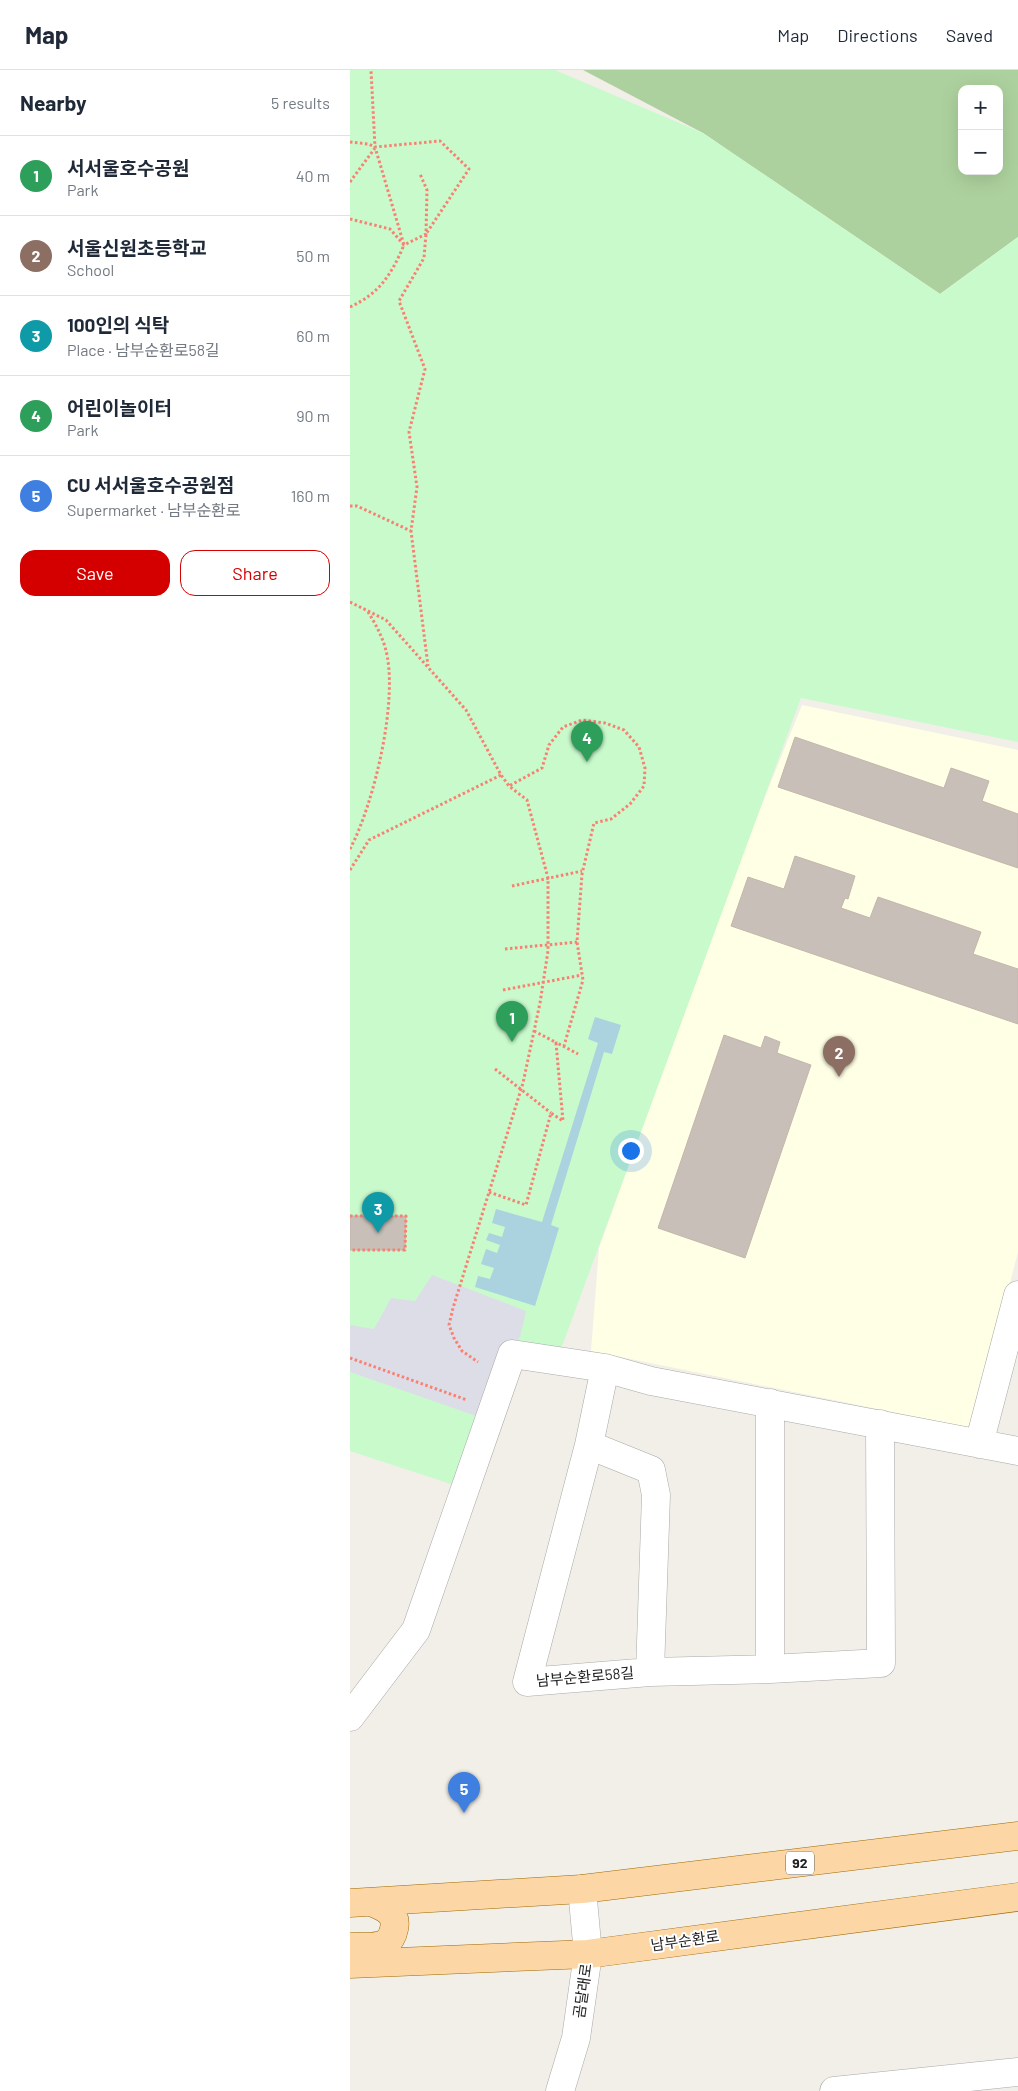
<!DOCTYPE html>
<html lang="en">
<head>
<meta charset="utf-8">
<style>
  body { margin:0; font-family:Barlow,"Noto Sans KR",sans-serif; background:#f2f2f3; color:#1f2937 }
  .controls { position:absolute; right:15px; top:15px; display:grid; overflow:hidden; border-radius:10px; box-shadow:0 5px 20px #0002 }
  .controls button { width:45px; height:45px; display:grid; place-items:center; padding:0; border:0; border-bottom:1px solid #e0e1e3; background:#fff; color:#1f2937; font:25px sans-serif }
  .you { position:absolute; left:280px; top:1080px; width:18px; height:18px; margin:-12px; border:4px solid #fff; border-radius:50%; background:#1a73e8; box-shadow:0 0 0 8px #1a73e833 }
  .badge { display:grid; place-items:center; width:32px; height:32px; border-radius:50%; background:#d40000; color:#fff; font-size:16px; font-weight:700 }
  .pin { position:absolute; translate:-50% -41px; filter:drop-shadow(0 1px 2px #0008) }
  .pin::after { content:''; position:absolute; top:26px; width:18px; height:15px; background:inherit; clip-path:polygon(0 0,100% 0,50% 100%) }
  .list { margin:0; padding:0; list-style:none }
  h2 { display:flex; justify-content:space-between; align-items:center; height:65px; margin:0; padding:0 20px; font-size:21px }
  h2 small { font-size:16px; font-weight:400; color:#747a83 }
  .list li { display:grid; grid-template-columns:32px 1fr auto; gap:15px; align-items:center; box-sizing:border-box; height:80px; padding:0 20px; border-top:1px solid #e0e1e3 }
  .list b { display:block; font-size:19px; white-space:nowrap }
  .list p { margin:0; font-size:16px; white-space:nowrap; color:#747a83 }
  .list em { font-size:16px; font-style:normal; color:#747a83 }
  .actions { display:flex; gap:10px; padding:15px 20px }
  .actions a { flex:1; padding:11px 0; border:1px solid #d40000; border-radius:15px; text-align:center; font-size:18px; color:#d40000 }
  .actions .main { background:#d40000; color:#fff }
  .map { position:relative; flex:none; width:668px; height:2021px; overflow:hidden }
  header { display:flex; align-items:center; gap:30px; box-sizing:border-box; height:70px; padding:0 25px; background:#fff; border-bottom:1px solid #e0e1e3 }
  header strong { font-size:24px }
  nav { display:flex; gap:28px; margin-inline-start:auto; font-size:18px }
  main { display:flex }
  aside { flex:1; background:#fff }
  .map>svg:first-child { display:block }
  .education { fill:#ffffe5 }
  .forest { fill:#add19e; fill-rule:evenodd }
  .park { fill:#c8facc }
  .plaza { fill:#dddde8 }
  .water { fill:#aad3df }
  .building { fill:#c7bfb8; stroke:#c4b6ab }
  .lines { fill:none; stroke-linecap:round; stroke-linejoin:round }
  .minor-casing { stroke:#a9a9a9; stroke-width:29 }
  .major-casing { stroke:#a06b00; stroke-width:29 }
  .path { stroke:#fa8072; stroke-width:3; stroke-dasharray:2.5 2.5; stroke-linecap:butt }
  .minor { stroke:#fff; stroke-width:28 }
  .major { stroke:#fcd6a4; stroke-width:28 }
  .labels { text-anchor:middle; stroke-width:4; stroke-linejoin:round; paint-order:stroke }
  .shield { fill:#fff; stroke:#646464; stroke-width:1 }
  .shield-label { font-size:14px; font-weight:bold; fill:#222 }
  .street-label { font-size:15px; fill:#222; stroke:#fff }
</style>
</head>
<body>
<header>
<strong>Map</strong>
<nav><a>Map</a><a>Directions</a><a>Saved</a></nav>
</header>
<main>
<aside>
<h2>Nearby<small>5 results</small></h2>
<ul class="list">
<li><span class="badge" style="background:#2e9e5b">1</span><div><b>서서울호수공원</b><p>Park</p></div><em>40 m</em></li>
<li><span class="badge" style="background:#8d6e63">2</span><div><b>서울신원초등학교</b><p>School</p></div><em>50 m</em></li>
<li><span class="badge" style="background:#0f9aa8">3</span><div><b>100인의 식탁</b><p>Place · 남부순환로58길</p></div><em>60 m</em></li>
<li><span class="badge" style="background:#2e9e5b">4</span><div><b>어린이놀이터</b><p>Park</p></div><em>90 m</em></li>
<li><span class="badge" style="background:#3f7fe0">5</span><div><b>CU 서서울호수공원점</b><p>Supermarket · 남부순환로</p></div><em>160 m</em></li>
</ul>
<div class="actions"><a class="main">Save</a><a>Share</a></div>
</aside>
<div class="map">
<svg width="668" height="2021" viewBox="0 0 668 2021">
  <rect width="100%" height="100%" fill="#f2efe9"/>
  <path class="education" d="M452,635l216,45v502l-46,176 -381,-77 8,-103 122,-342z"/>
  <path class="forest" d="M233,0h435v167l-78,57 -237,-161zM612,19h37v82h-37z"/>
  <path class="park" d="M0,0h205l148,63 237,161 78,-57v505l-217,-44 -240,651 -39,-7 -59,146 -113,-37z"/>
  <path class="plaza" d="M82,1205l94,36 -6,26 -18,21 -20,60 -132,-46v-47l24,4 17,-31 24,3z"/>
  <path class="water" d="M245,947l26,8 -9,29 -8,-2 -53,173 8,3 -24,78 -60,-19 3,-11 12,3 4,-11 -13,-4 5,-15 11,4 3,-8 -14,-5 3,-7 13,4 3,-10 -13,-4 4,-14 46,13 56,-179 -10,-4z"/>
  <path class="building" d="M445,667l149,51 7,-20 38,13 -7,20 36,13v54l-240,-81z
    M445,786l60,20 -7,23 -3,-1 -4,10 29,10 8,-21 103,35 -8,22 45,15v55l-287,-98 17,-49 36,12z
    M374,965l37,13 4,-12 15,6 -3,11 34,12 -66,193 -87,-30z
    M0,1146h56l-1,34h-55z"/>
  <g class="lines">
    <defs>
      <path id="minor" d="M255,1298l-16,77 -62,237 123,-10 120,-3 111,-6 -1,-239
        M420,1333v266
        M629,1374l39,-149
        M239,1375l62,25 5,25 -6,177
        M0,1647l66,-87 96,-276 93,14 46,13 367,70
        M210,2021l16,-53 12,-84 -6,-65
        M484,2021l184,-19"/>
      <path id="major" d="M0,1833l232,-14 436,-53
        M0,1877c11,-1 26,2 36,-4 4,-3 7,-9 8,-14 4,-16 -10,-22 -23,-27
        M0,1894l238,-10 430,-57"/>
    </defs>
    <use href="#minor" class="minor-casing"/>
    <use href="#major" class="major-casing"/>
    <path class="path" d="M0,72l18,2 7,3 65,-6 29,28 -43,65 -2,24 -25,43 26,68 -16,63 8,55 -6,44 17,135
      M0,112l25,-34
      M0,149l40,10 14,16 22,-11 1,-44 -7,-16
      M0,237c30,-14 41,-32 54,-62l-29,-98 -4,-77
      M0,436h7l54,25
      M0,532l36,18 80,90 35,65 8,11 18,14 21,78v73l-8,52 -17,80 -70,225 -4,17 5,13 8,13 16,11
      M0,779c24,-45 50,-153 35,-202 -4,-13 -10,-24 -17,-35
      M0,800l19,-30 132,-65
      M162,816l70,-15
      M155,879l72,-7
      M153,920l79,-15
      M184,961l23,12
      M213,976l15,8
      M145,999l56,44
      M139,1122l37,13 25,-92 12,8 -7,-78 8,3 19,-66 -6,-38 5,-68 12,-51 17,-4 19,-15 14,-18 1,-18 -6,-21 -15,-17 -19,-7 -23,-3 -19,7 -14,18 -7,23 -33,18
      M0,1146h56l-1,34h-55
      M0,1288l117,42"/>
    <use href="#minor" class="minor"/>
    <use href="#major" class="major"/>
  </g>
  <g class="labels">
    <rect class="shield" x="436" y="1781.5" width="28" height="23" rx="4"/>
    <g class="shield-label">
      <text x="450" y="1798">92</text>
    </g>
    <g class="street-label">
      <text transform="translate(235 1607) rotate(-5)" y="5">남부순환로58길</text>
      <text transform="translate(335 1871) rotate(-8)" y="5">남부순환로</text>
      <text transform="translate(233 1921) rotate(-82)" y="5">곰달래로</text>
    </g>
  </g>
</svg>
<div class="controls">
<button>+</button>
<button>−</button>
</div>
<div class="you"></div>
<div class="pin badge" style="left:162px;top:972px;background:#2e9e5b">1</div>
<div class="pin badge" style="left:489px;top:1007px;background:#8d6e63">2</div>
<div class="pin badge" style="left:28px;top:1163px;background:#0f9aa8">3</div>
<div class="pin badge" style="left:237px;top:692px;background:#2e9e5b">4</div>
<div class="pin badge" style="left:114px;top:1743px;background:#3f7fe0">5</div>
</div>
</main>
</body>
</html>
